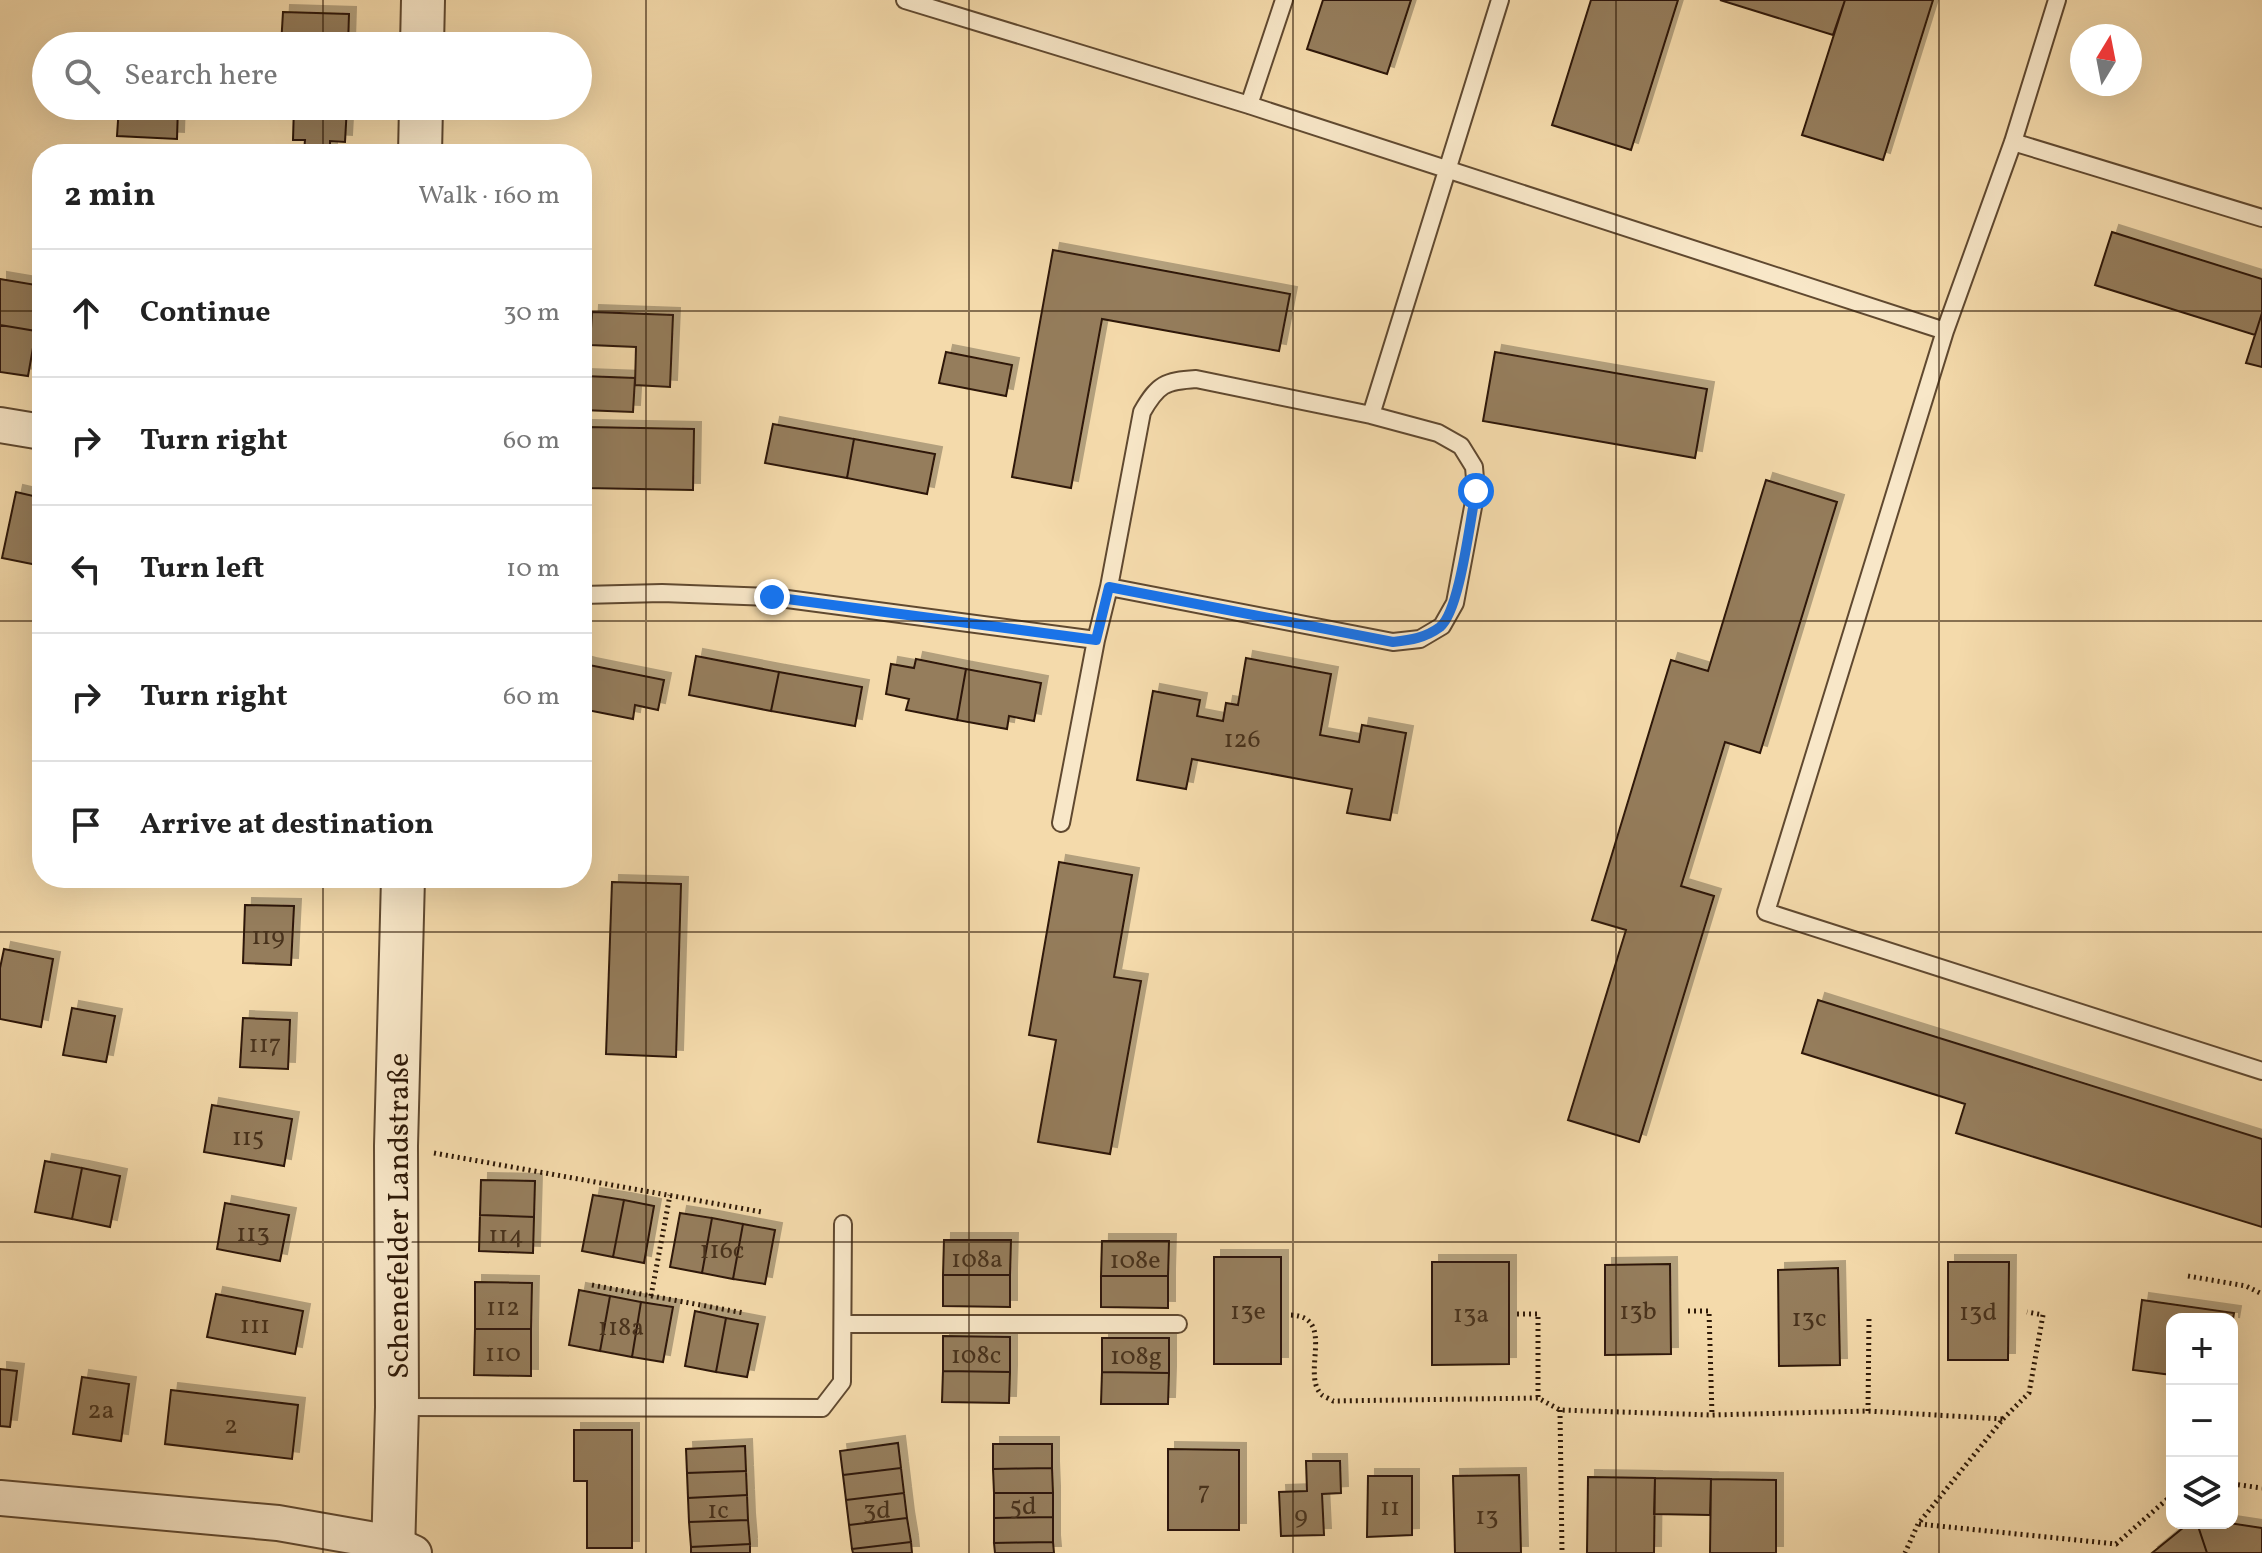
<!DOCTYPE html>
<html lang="en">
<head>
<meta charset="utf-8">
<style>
  body { margin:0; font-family:Vollkorn,serif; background:#f2f2f2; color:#222 }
  .controls { position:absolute; right:24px; bottom:24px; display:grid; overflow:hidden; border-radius:16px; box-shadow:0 8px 32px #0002 }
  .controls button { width:72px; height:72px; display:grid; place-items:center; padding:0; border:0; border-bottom:2px solid #e0e0e0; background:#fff; color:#222; font:40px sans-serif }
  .compass { position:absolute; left:2070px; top:24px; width:72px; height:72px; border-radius:50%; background:#fff; box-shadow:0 8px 32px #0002; rotate:10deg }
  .stop { position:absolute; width:24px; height:24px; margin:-18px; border:6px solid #1a73e8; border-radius:50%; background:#fff }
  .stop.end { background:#1a73e8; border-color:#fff; box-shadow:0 2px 8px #0008 }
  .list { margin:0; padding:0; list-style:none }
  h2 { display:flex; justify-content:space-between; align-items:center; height:104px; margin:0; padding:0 32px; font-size:34px }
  h2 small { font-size:26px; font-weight:400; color:#767676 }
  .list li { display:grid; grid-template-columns:52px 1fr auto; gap:24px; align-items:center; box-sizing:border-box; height:128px; padding:0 32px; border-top:2px solid #e0e0e0 }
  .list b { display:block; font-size:30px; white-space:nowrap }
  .list em { font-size:26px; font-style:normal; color:#767676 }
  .icon { flex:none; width:44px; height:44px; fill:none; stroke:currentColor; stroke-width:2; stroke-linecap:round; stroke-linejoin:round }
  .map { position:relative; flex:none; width:2262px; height:1553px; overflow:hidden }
  .search { position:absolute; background:#fff; box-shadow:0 8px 32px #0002; left:32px; top:32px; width:560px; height:88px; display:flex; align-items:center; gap:20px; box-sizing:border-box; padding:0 28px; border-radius:44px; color:#767676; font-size:30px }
  .panel { position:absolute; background:#fff; box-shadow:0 8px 32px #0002; left:32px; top:144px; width:560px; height:744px; border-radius:32px }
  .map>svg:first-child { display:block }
  .building { fill:#957d5c; stroke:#2e1907; stroke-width:2; filter:url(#shadow) }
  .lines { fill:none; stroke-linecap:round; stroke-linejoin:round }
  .service-casing { stroke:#604930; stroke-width:20 }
  .minor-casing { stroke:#604930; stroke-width:38 }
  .tertiary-casing { stroke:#604930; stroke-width:46 }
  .path { stroke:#2e1907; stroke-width:5; stroke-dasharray:2 4; stroke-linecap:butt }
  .service { stroke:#f8e7c8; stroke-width:16 }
  .minor { stroke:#f8e7c8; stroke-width:34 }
  .tertiary { stroke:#f8e7c8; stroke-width:42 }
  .route { stroke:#1a73e8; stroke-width:10 }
  .grid { fill:none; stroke:#2e1907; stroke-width:2; stroke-opacity:0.55 }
  .labels { text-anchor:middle; stroke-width:8; stroke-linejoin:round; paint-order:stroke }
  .number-label { font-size:26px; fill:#48321c }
  .street-label { font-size:30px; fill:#2e1907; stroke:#f8e7c8 }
</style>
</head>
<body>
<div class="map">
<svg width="2262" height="1553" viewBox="0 0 2262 1553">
  <defs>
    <filter id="shadow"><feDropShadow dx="7" dy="-7" stdDeviation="0" flood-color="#0004"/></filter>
  </defs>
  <rect width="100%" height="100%" fill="#f4daab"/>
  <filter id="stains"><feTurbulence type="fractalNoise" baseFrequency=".0025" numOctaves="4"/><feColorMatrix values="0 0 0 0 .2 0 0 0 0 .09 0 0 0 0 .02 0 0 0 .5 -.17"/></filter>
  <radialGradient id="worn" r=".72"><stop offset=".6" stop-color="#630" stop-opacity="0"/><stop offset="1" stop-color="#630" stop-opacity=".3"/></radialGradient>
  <path class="building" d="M1323,0h88l-24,74 -80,-25z
    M1591,0h87l-47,150 -79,-25z
    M1720,0h125l-12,35z
    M1845,0h88l-50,160 -81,-25z
    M283,12l66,2 -1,32h-67z
    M119,106h59l-1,33 -60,-3z
    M294,106h53l-2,36 -15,-1v11l-26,-1 1,-11h-12z
    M2112,232l150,47v34l-7,22 -160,-50z
    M1053,250l237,44 -11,57 -177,-32 -31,169 -59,-11z
    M0,279l42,7 -6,45 -36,-6z
    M592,312l81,3 -3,72 -35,-2 1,-38 -46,-2z
    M2262,313v54l-16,-4z
    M0,325l36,6 -8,45 -28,-4z
    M946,352l66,13 -6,31 -67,-13z
    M1495,352l212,37 -12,69 -212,-37z
    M582,376l53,2 -2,34 -51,-2z
    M773,424l81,15 -7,39 -82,-15z
    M586,427l108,2 -1,61 -108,-2z
    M854,439l81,15 -8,40 -80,-16z
    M1766,480l71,22 -77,251 -35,-11 -44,144 33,10 -75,246 -71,-22 58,-190 -34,-10 79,-260 37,11z
    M16,492l26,6v68l-40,-8z
    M696,656l83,16 -8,39 -82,-16z
    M1246,658l85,16 -11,61 39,7 3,-17 44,8 -16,87 -43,-7 5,-24 -160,-30 -6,30 -49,-9 16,-89 47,9 -3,16 26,5 3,-18 12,2z
    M916,659l50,10 -9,51 -51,-10 3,-11 -23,-5 5,-30 23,4z
    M582,663l7,2 -7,35z
    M589,665l75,15 -6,30 -23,-5 -2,14 -51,-10z
    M966,669l75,14 -7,38 -25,-5 -2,13 -50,-9z
    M779,672l83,15 -7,39 -84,-15z
    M1059,862l73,13 -18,102 27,4 -31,173 -72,-12 18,-102 -27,-5z
    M612,882l69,2 -5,173 -70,-3z
    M245,905l49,1 -3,59 -48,-2z
    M4,949l49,10 -12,68 -41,-8v-51z
    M1818,1000l444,139v88l-306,-94 9,-29 -163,-51z
    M72,1008l43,8 -9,46 -43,-7z
    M243,1018l47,2 -2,49 -48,-2z
    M212,1105l80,14 -8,47 -80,-14z
    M45,1161l37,7 -10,51 -37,-7z
    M82,1168l38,8 -10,51 -38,-8z
    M481,1180l54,1 -1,36 -54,-2z
    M593,1195l31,5 -11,57 -31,-6z
    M624,1200l30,6 -10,57 -31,-6z
    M225,1203l64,12 -9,46 -63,-12z
    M680,1213l32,5 -10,55 -32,-6z
    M480,1215l54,2 -1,36 -54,-2z
    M712,1218l31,6 -10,55 -31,-6z
    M743,1224l32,6 -10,54 -32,-5z
    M944,1240h67l-1,35h-67z
    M1102,1241h67l-1,35h-67z
    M1214,1257h67v107h-67z
    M1432,1262h77v102l-77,1z
    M1948,1262h61l-1,98h-60z
    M1670,1264l1,90 -66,1v-90z
    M1838,1268l2,97 -61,1 -1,-96z
    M943,1275h67v32l-67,-1z
    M1101,1276h67v32l-67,-1z
    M475,1282l57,1 -1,46h-56z
    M579,1290l31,6 -10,55 -31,-6z
    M216,1294l87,17 -8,43 -88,-17z
    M610,1296l31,6 -9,55 -32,-6z
    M2142,1300l92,13 -2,12v-6h-60v56l-39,-5z
    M641,1302l32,5 -10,55 -31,-5z
    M695,1311l31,7 -10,54 -31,-6z
    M726,1318l32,6 -11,53 -31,-5z
    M475,1329h56v47l-57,-1z
    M943,1336l67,1v35l-67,-1z
    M1102,1338h67v35l-67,-1z
    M0,1369l17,2 -7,56 -10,-1z
    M943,1371l67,1 -1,31 -67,-1z
    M1102,1372l67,1 -1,31h-67z
    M82,1377l47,7 -8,57 -48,-7z
    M171,1390l127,15 -6,54 -127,-15z
    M574,1430h58v118h-45v-67h-13z
    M898,1443l3,25 -58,7 -3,-24z
    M993,1444h59v24l-59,1z
    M745,1446l1,25 -59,2 -1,-24z
    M1168,1449l71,1v80h-71z
    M1306,1461h34l1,32 -19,1 2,41 -43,1 -2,-44 28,-1z
    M901,1468l3,25 -58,7 -3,-25z
    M1052,1468l1,25h-59l-1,-24z
    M746,1471l1,24 -59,3 -1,-25z
    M1519,1475l2,78h-66l-2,-77z
    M1368,1476h44v59l-45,2z
    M1588,1477l67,1 -1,75h-67z
    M1655,1478l56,1 -1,36 -56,-1z
    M1711,1479l65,1v73h-66z
    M904,1493l3,25 -58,7 -3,-25z
    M994,1493h59v24l-59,1z
    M747,1495l1,25 -59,2 -1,-24z
    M1053,1517v25l-59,1v-25z
    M907,1518l4,24 -59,7 -3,-24z
    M748,1520l2,24 -59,3 -2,-25z
    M2189,1523h8l10,30h-55z
    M2197,1523h32l33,5v25h-55z
    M911,1542l1,11h-59l-1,-4z
    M1053,1542l1,11h-59l-1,-10z
    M750,1544v9h-59v-6z"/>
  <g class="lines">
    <defs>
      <path id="service" d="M905,0l344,105 696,226
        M2057,0l-44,142 -68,189 -179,581 496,159
        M1249,105l35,-105
        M2013,142l249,76
        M1196,379l175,36 67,18 23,13 13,21 2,24 -21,112 -13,23 -22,13 -27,3 -284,-55 33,-175c16,-28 23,-31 54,-33z
        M1371,415l129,-415
        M582,595l80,-2 110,4 324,43 13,-53
        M1061,823l35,-183
        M843,1324h335
        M399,1407l423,1 20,-26 1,-158"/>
      <path id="minor" d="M0,425l42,7
        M0,1498l278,25 114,20 22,10"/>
      <path id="tertiary" d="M422,46l1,-46
        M420,154l1,-48
        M393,1553l4,-146 -1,-261 7,-268"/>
    </defs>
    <use href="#service" class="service-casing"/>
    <use href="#minor" class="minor-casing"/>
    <use href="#tertiary" class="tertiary-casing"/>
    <path class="path" d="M434,1153l328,59
      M2188,1276l58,10 16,8
      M592,1285l152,28
      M651,1296l19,-101
      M1688,1311h21l3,104
      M1517,1314h21v84
      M1291,1315c46,2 9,60 31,80 1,1 10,5 11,6l205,-3 22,12 152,5 156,-4 135,8 -85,105 -13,29
      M1560,1410l2,143
      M1868,1411l1,-93
      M2003,1419l26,-26 14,-78 -16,-3
      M2232,1484l30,4
      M1919,1524l197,20 56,-49"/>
    <use href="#service" class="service"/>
    <use href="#minor" class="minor"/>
    <use href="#tertiary" class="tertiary"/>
  </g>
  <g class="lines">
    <path class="route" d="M772,597l324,43 13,-53 284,55c18,-2 32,-4 47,-15 20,-16 30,-108 36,-136"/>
  </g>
  <path class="grid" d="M323,0v46M646,0v1553M969,0v1553M1293,0v1553M1616,0v1553M1939,0v1553M323,106v48M0,311h42M582,311h1680M0,621h42M582,621h1680M323,878v675M0,932h2262M0,1242h2262"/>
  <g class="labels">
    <g class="number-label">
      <text x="1242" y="747">126</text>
      <text x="268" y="944">119</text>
      <text x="265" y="1052">117</text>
      <text x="248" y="1145">115</text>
      <text x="253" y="1241">113</text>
      <text x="506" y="1243">114</text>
      <text x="722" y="1258">116c</text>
      <text x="977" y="1267">108a</text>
      <text x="1135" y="1268">108e</text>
      <text x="503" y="1315">112</text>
      <text x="1248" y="1319">13e</text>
      <text x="1638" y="1319">13b</text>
      <text x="1978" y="1320">13d</text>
      <text x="1471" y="1322">13a</text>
      <text x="1809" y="1326">13c</text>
      <text x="255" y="1333">111</text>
      <text x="621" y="1335">118a</text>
      <text x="503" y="1361">110</text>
      <text x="976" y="1363">108c</text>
      <text x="1136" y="1364">108g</text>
      <text x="101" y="1418">2a</text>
      <text x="231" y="1433">2</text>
      <text x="1204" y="1499">7</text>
      <text x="1023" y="1514">5d</text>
      <text x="1390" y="1515">11</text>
      <text x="718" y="1518">1c</text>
      <text x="877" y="1518">3d</text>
      <text x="1301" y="1523">9</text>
      <text x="1487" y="1524">13</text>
    </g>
    <g class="street-label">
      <text transform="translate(398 1216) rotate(-90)" y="10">Schenefelder Landstraße</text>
    </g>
  </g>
  <rect width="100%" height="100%" filter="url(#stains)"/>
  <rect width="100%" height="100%" fill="url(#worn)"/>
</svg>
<div class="controls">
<button>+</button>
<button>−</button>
<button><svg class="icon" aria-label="layers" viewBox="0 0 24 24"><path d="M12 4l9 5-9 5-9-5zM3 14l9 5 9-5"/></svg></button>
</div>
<svg class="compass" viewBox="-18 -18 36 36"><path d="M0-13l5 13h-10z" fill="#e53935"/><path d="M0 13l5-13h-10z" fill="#767676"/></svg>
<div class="stop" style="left:1476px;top:491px"></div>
<div class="stop end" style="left:772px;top:597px"></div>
<div class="search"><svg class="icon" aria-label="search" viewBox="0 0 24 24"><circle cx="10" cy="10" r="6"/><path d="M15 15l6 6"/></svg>Search here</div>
<section class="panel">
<h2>2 min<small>Walk · 160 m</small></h2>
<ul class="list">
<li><svg class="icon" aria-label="ahead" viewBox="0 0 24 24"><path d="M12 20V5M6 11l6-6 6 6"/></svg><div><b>Continue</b></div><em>30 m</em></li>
<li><svg class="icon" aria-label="right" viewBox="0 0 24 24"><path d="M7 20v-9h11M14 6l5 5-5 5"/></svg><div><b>Turn right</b></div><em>60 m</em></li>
<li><svg class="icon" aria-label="left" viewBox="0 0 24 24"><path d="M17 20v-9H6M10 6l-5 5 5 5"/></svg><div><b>Turn left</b></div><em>10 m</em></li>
<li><svg class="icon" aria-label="right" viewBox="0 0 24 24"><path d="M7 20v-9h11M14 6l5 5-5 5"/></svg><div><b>Turn right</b></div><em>60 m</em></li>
<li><svg class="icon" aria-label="arrive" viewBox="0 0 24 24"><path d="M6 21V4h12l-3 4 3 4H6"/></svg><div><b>Arrive at destination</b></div></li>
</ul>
</section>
</div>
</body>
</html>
